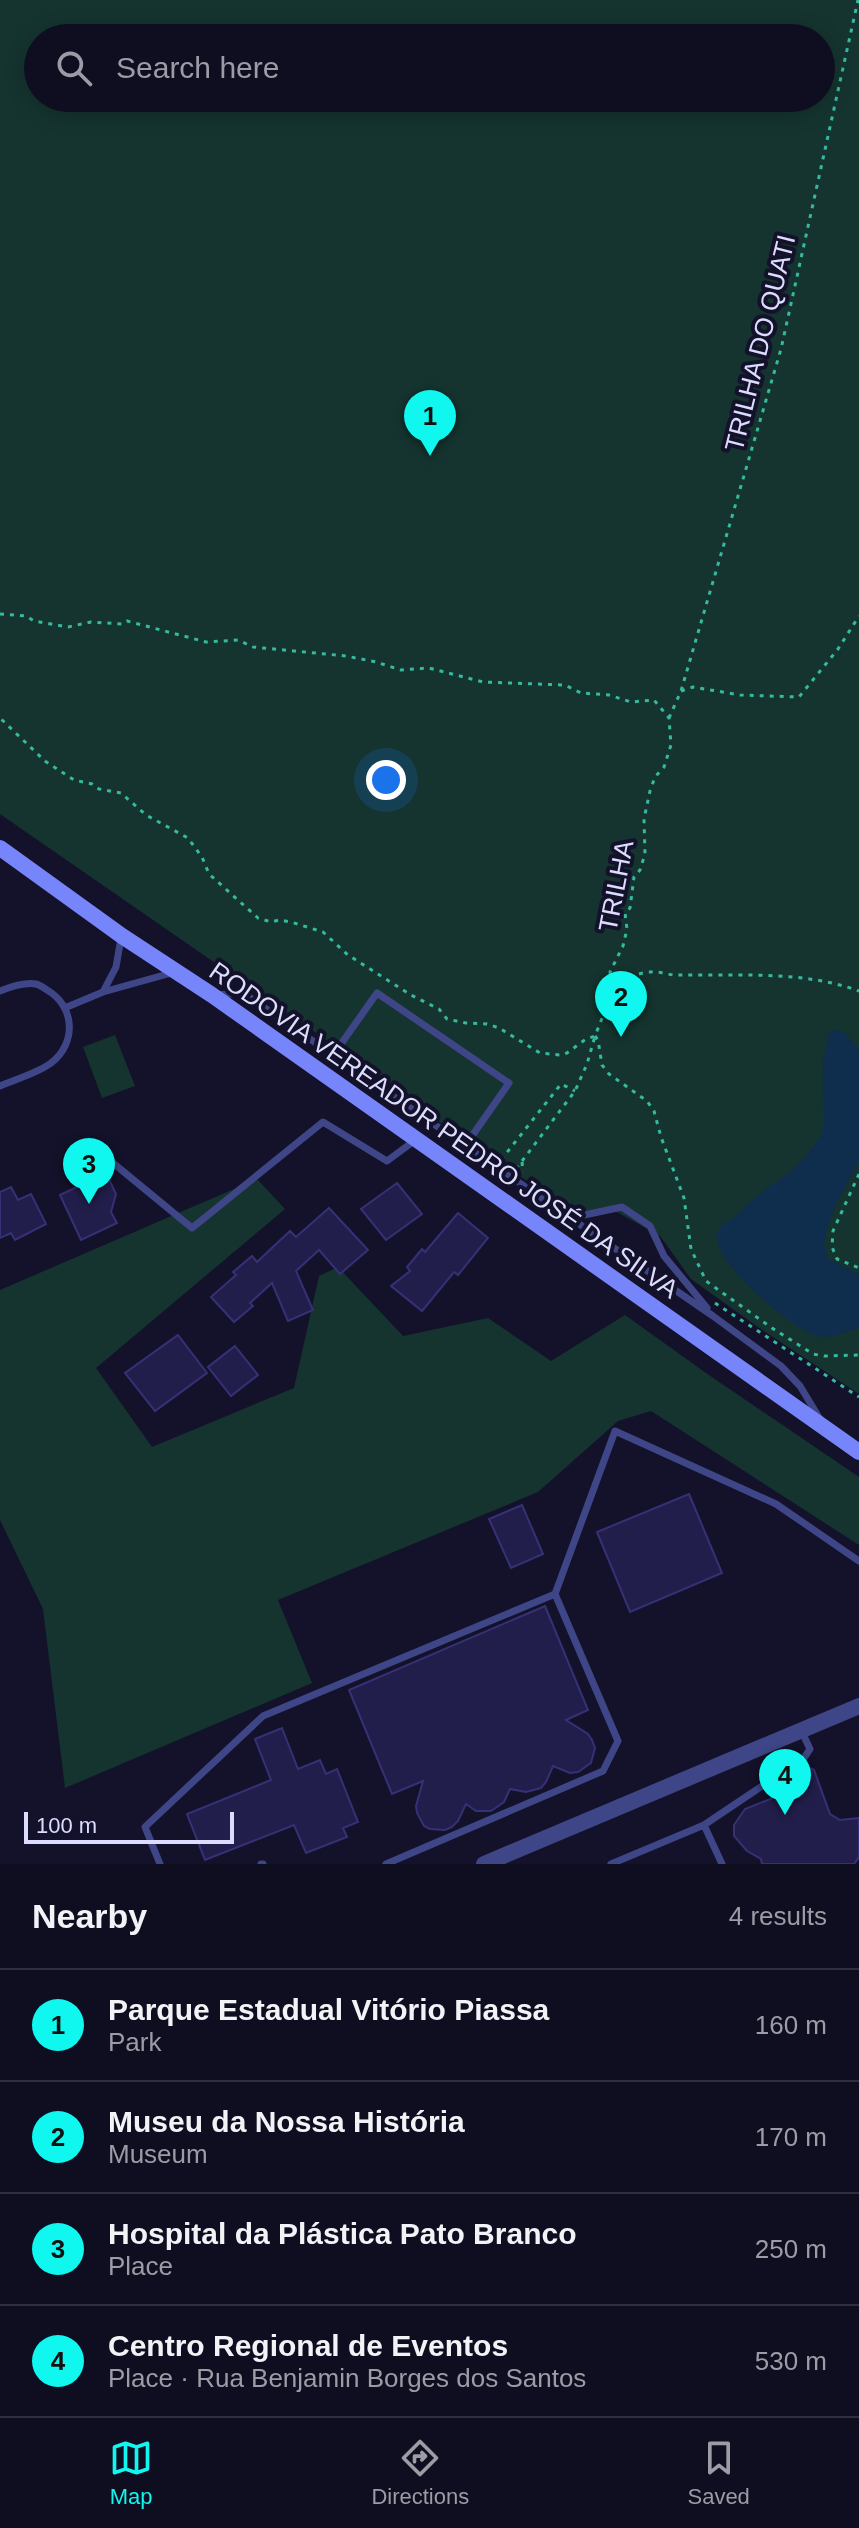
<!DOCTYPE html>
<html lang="en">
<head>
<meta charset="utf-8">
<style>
  body { margin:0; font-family:Helvetica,sans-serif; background:#1c1c2d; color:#f1f3f6 }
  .scale { position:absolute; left:24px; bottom:20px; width:210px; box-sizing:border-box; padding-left:8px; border:4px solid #dcddfe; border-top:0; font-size:22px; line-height:28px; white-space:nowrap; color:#dcddfe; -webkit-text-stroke:6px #13122a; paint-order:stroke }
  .you { position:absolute; left:386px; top:780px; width:28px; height:28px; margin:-20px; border:6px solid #fff; border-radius:50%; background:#1a73e8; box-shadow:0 0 0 12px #1a73e833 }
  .badge { display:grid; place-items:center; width:52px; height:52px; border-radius:50%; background:#0ff7ef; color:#111; font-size:26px; font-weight:700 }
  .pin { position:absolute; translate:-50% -66px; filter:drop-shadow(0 2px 4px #0008) }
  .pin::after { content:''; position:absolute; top:42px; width:28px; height:24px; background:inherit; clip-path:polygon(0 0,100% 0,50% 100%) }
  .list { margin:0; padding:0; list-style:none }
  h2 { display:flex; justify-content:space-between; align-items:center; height:104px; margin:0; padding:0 32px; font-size:34px }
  h2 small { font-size:26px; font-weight:400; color:#9b9ca5 }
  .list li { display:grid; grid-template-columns:52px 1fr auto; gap:24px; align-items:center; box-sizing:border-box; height:112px; padding:0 32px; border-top:2px solid #2e2e3e }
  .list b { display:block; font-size:30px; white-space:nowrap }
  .list p { margin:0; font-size:26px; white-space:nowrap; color:#9b9ca5 }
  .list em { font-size:26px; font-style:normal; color:#9b9ca5 }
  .icon { flex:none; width:44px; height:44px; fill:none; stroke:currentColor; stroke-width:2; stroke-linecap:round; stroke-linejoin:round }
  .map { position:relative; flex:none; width:859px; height:1864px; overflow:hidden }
  .search { position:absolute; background:#0e0e20; box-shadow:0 4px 20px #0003; left:24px; right:24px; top:24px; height:88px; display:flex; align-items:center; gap:20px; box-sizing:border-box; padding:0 28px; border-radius:44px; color:#9b9ca5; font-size:30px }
  .sheet { height:552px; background:#0e0e20 }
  nav { display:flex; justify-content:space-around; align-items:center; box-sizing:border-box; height:112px; border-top:2px solid #2e2e3e; background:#0e0e20; font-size:22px; color:#9b9ca5 }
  nav a { display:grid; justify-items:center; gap:4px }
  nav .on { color:#0ff7ef }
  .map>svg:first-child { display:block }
  .green { fill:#15342f; fill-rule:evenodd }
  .water { fill:#0f2d4c }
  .building { fill:#221e4b; stroke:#363176; stroke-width:2 }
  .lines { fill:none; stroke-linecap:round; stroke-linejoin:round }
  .path { stroke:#35b99f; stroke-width:3; stroke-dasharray:4 6; stroke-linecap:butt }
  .service { stroke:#3f4687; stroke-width:7 }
  .tertiary { stroke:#3f4687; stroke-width:16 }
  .secondary { stroke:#7785fa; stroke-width:16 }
  .labels { text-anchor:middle; stroke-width:8; stroke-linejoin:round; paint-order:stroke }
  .street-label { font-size:26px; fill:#dcddfe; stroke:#13122a }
</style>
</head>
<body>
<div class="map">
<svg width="859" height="1864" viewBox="0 0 859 1864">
  <rect width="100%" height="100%" fill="#13122a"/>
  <path class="green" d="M0,0h859v1394l-104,-69 -64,-46 -31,-43 -45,-25 -31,6 -110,-70 -149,-108 -325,-225zM38,38h783v60h-783z
    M115,1035l20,51 -33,12 -19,-51z
    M257,1179l28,30 -189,159 56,79 142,-59 25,-112 19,-9 65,69 85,-18 63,43 74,-46 81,58 153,104v68l-208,-134 -33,10 -80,71 -260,108 34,83 -247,105 -22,-179 -43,-89v-230z"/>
  <path class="water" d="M837,1029l9,5 13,15v112l-23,43 -8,22 -4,18 3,14 32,16v54c-11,3 -25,10 -37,9 -24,-2 -85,-58 -97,-79 -5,-7 -8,-15 -9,-23l8,-12 9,-4 24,-23 38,-28 20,-23 9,-16 -1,-67 6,-30z"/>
  <path class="building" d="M106,1173l10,21 -5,18 6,11 -36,17 -21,-45z
    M397,1183l25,31 -36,26 -25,-31z
    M11,1187l7,13 13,-6 15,30 -31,16 -4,-7 -11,5v-46z
    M329,1208l39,42 -28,24 -21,-24 -23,21 17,39 -25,11 -16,-38 -22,20 3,3 -19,16 -23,-25 25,-22 -3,-3 19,-16 5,6 33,-31 6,6z
    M458,1213l30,25 -30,37 -4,-3 -32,39 -31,-25 19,-15 -3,-4 15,-18 3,3z
    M178,1335l29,38 -52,38 -30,-38z
    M235,1346l23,29 -27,21 -23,-29z
    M689,1494l33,79 -92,39 -33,-80z
    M522,1505l21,49 -32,14 -22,-49z
    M545,1606l43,104 -22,10 22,14 4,6 3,8 -4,15 -13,9 -8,1 -17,-7 -7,16 -5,6 -15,4 -16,-3 -6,13 -13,9h-15l-10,-7 -8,17 -6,6 -7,3 -15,-1 -6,-3 -7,-13 -1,-7 7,-25 -31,13 -43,-104z
    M282,1728l16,41 22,-9 6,14 11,-5 21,53 -15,6 4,9 -41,16 -12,-28 -89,35 -18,-46 84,-34 -16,-41z
    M806,1766l8,4 16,44 10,6 19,-2v39l-5,7h-92l-1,-5 -14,-8 -13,-15v-11l11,-16 28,-11 3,-11 6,-6z"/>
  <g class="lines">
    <path class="path" d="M0,614l26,2 8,5 34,6 23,-5 31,2 5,-3 79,21 32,-2 15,7 93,9 30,6 25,8 28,-2 54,14 82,3 16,8 28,2 22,7 23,-2 15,18 2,27 -7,22 -9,10 -5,14 -6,28 1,35 -5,16 -6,7 -4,31 -5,5 2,16 -4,17 -13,26 2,21 -17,43 -9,3 -19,14 -7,2 -20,-2 -41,-25 -12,-4 -21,-1 -19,-4 -8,-10 -28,-14 -63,-40 -25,-23 -32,-10 -12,-2 -8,2 -13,-4 -49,-44 -7,-17 -14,-19 -42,-23 -25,-22 -22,-4 -7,-5 -18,-4 -29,-19 -45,-43
      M681,691l12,-4 47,8 59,2 39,-48 21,-33
      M669,718l12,-27 100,-342 77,-349
      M614,990c7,-10 25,-18 37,-18 9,-1 17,3 25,3 60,1 126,-5 183,16
      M595,1036l3,4 4,25 7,9 38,27 7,10 7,26 23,61 7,51 15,32 66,47 41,26 11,2 35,-1
      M501,1160l60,-76 14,7
      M522,1162l1,10
      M516,1169l59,-78 12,-27 8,-28
      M859,1174l-26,57 -1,16 5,12 22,9
      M715,1303l144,94"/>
    <path class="service" d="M0,991c10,-4 25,-9 36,-7 4,1 8,4 11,6 28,16 30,53 4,73 -13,10 -35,16 -51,23
      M103,992l13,-25 5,-29
      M216,995l25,-2 8,4 464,319 68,50 19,20 20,33
      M67,1007l36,-15 72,-20
      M334,1054l43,-61 132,90 -44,63
      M113,1163l79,65 131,-106 64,39 27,-20
      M570,1218l52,-11 28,19 14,30 43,52
      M555,1594l60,-163 161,73 83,57
      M704,1825l18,39
      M160,1864l-15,-37 118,-111 292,-122 63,147 -15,30 -217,93
      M261,1864h2
      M611,1864l93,-39 100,-67 6,-9 -8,-17"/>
    <path class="tertiary" d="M484,1864l375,-158"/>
    <path class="secondary" d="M0,848l122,88 90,59 647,457"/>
  </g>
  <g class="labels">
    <g class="street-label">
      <text transform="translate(760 343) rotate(-76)" y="9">TRILHA DO QUATI</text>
      <text transform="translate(616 886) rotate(-79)" y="9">TRILHA</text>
      <text transform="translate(444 1130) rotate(35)" y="9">RODOVIA VEREADOR PEDRO JOSÉ DA SILVA</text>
    </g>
  </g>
</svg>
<div class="scale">100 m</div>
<div class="you"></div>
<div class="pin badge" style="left:430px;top:456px">1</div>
<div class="pin badge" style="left:621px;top:1037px">2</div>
<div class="pin badge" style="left:89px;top:1204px">3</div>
<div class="pin badge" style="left:785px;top:1815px">4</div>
<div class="search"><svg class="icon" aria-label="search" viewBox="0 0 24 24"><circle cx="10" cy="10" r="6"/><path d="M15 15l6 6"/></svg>Search here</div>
</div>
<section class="sheet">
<h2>Nearby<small>4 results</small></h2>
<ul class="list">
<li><span class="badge">1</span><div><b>Parque Estadual Vitório Piassa</b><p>Park</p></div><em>160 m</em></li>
<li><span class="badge">2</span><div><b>Museu da Nossa História</b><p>Museum</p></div><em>170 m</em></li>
<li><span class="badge">3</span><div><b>Hospital da Plástica Pato Branco</b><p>Place</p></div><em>250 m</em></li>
<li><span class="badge">4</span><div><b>Centro Regional de Eventos</b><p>Place · Rua Benjamin Borges dos Santos</p></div><em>530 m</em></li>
</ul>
</section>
<nav>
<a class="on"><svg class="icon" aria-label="map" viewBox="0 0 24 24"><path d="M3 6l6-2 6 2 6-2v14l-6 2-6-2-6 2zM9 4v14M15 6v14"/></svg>Map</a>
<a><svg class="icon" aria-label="directions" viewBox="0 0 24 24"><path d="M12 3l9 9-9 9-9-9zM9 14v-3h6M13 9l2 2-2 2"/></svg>Directions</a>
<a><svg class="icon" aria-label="saved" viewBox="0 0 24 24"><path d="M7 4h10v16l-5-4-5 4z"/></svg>Saved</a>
</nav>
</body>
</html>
